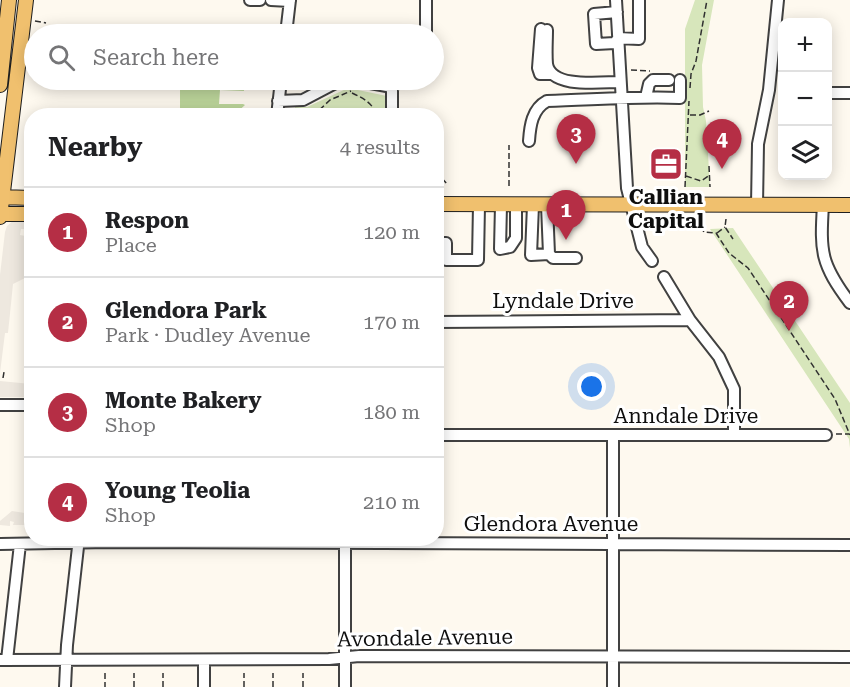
<!DOCTYPE html>
<html lang="en">
<head>
<meta charset="utf-8">
<style>
  body { margin:0; font-family:"Roboto Serif",serif; background:#f2f2f2; color:#202124 }
  .controls { position:absolute; right:18px; top:18px; display:grid; overflow:hidden; border-radius:12px; box-shadow:0 3px 15px #0003 }
  .controls button { width:54px; height:54px; display:grid; place-items:center; padding:0; border:0; border-bottom:2px solid #e0e0e0; background:#fff; color:#202124; font:30px sans-serif }
  .you { position:absolute; left:592px; top:387px; width:21px; height:21px; margin:-15px; border:4px solid #fff; border-radius:50%; background:#1a73e8; box-shadow:0 0 0 9px #1a73e833 }
  .badge { display:grid; place-items:center; width:39px; height:39px; border-radius:50%; background:#b52e45; color:#fff; font-size:20px; font-weight:700 }
  .pin { position:absolute; translate:-50% -50px; filter:drop-shadow(0 2px 3px #0008) }
  .pin::after { content:''; position:absolute; top:32px; width:21px; height:18px; background:inherit; clip-path:polygon(0 0,100% 0,50% 100%) }
  .list { margin:0; padding:0; list-style:none }
  h2 { display:flex; justify-content:space-between; align-items:center; height:78px; margin:0; padding:0 24px; font-size:26px }
  h2 small { font-size:20px; font-weight:400; color:#757577 }
  .list li { display:grid; grid-template-columns:39px 1fr auto; gap:18px; align-items:center; box-sizing:border-box; height:90px; padding:0 24px; border-top:2px solid #e0e0e0 }
  .list b { display:block; font-size:22px; white-space:nowrap }
  .list p { margin:0; font-size:20px; white-space:nowrap; color:#757577 }
  .list em { font-size:20px; font-style:normal; color:#757577 }
  .icon { flex:none; width:33px; height:33px; fill:none; stroke:currentColor; stroke-width:2; stroke-linecap:round; stroke-linejoin:round }
  .map { position:relative; flex:none; width:850px; height:687px; overflow:hidden }
  .search { position:absolute; background:#fff; box-shadow:0 3px 15px #0003; left:24px; top:24px; width:420px; height:66px; display:flex; align-items:center; gap:15px; box-sizing:border-box; padding:0 21px; border-radius:33px; color:#757577; font-size:22px }
  .panel { position:absolute; background:#fff; box-shadow:0 3px 15px #0003; left:24px; top:108px; width:420px; height:438px; border-radius:24px }
  .map>svg:first-child { display:block }
  .green { fill:#d7e6bb }
  .forest { fill:#bdd69b }
  .plaza { fill:#eee8df }
  .lines { fill:none; stroke-linecap:round; stroke-linejoin:round }
  .minor-casing { stroke:#414141; stroke-width:14 }
  .major-casing { stroke:#1f1f1f; stroke-width:16 }
  .path { stroke:#303030; stroke-width:1.5; stroke-dasharray:6 3; stroke-linecap:butt }
  .minor { stroke:#fff; stroke-width:10 }
  .major { stroke:#f0c06e; stroke-width:14 }
  .labels { text-anchor:middle; stroke-width:6; stroke-linejoin:round; paint-order:stroke }
  .poi-label { font-size:21px; font-weight:bold; fill:#0e0e0e; stroke:#fff }
  .street-label { font-size:21px; fill:#0e0e0e; stroke:#fff }
</style>
</head>
<body>
<div class="map">
<svg width="850" height="687" viewBox="0 0 850 687">
  <rect width="100%" height="100%" fill="#fef9ef"/>
  <path class="green" d="M695,0h19l-12,65 1,42 3,14 4,66h-25v-158z
    M348,88l39,8 -2,19h-92l2,-8h12z
    M733,228l117,175v45l-1,-9 -139,-210z"/>
  <path class="forest" d="M180,80h63l1,11 -24,-1 -1,14h24l2,1 -11,10c-18,1 -38,4 -54,-7z"/>
  <path class="plaza" d="M13,221h18v8h-10l-1,6 11,2v38l-18,9 -5,49h-3l-5,40v-98l5,-43 2,-6z
    M0,381l31,3v9l-2,1 2,3h-31z
    M12,511l19,3v11h-18l1,-3 -4,-1v5l-10,-1v-4z"/>
  <g class="lines">
    <defs>
      <path id="minor" d="M250,0h10
        M271,0l19,1
        M616,0l11,188 15,59 10,14
        M617,12l-23,2 2,30 19,-1 3,-5 21,1v-39
        M541,29l-3,39 2,6h11
        M547,30c0,11 -1,23 0,34 4,25 54,18 73,18
        M286,34l4,-34
        M426,34v-34
        M828,93h22
        M646,97l3,-13 4,-4h16
        M278,101l25,-1 38,-20h13l38,7
        M277,116l4,-36
        M392,116v-29l9,-7
        M529,141c1,-15 3,-32 18,-40 44,-1 89,-5 133,-3v-18
        M501,205l-1,44 10,-2 6,-9v-33
        M533,205l-2,50 18,-1 -2,-49
        M757,205l1,-61 11,-54 9,-90
        M823,205c-3,48 -2,59 27,98
        M436,243h10v17h32l1,-55
        M549,254l4,4h23
        M664,277l26,43 29,37 15,32v46
        M436,322l254,-2
        M0,405h32
        M436,435h390
        M345,539v148
        M0,544l109,-2 741,3
        M0,660l329,-1 30,-3 491,1
        M7,660l13,-116
        M65,687l2,-42 12,-107
        M204,687v-27
        M613,687v-252"/>
      <path id="major" d="M0,85l9,-85
        M0,197l32,1
        M436,204l414,1
        M0,214h32
        M0,217l26,-217"/>
    </defs>
    <use href="#minor" class="minor-casing"/>
    <use href="#major" class="major-casing"/>
    <path class="path" d="M35,21l11,2
      M631,70l19,1
      M100,82l1,-2
      M690,88l1,-14 5,-13 11,-61
      M352,93c11,5 21,10 25,23
      M690,115h10l9,-4
      M313,116l17,-16 21,-9
      M709,166l1,21
      M436,172l12,13
      M686,176l15,5 9,-6
      M509,186v-41
      M685,187l4,-86
      M696,219l8,13 12,1 13,20 19,15 87,131 15,36
      M726,219l-1,8 8,12
      M717,233l8,-6
      M3,378l1,-6
      M836,434h13
      M30,533l2,-12
      M105,673v14
      M134,687v-14
      M163,687v-14
      M244,687v-14
      M273,687v-14
      M303,687v-14"/>
    <use href="#minor" class="minor"/>
    <use href="#major" class="major"/>
  </g>
  <defs>
    <symbol id="office-square" viewBox="-11 -11 22 22"><rect x="-9" y="-9" width="18" height="18" rx="4" fill="#b52e45" stroke="#fff"/><path d="M-6-3h4V-5.5h4V-3h4V5H-6ZM-1-4.5V-3h2v-1.5ZM-6 0V1H6V0Z" fill="#fff"/></symbol>
  </defs>
  <g fill-rule="evenodd">
    <use href="#office-square" x="647" y="145" width="38" height="38"/>
  </g>
  <g class="labels">
    <g class="poi-label">
      <text x="666" y="204">Callian<tspan x="666" dy="24">Capital</tspan></text>
    </g>
    <g class="street-label">
      <text x="563" y="308">Lyndale Drive</text>
      <text x="686" y="423">Anndale Drive</text>
      <text x="551" y="531">Glendora Avenue</text>
      <text transform="translate(425 638) rotate(-1)" y="7">Avondale Avenue</text>
    </g>
  </g>
</svg>
<div class="controls">
<button>+</button>
<button>−</button>
<button><svg class="icon" aria-label="layers" viewBox="0 0 24 24"><path d="M12 4l9 5-9 5-9-5zM3 14l9 5 9-5"/></svg></button>
</div>
<div class="you"></div>
<div class="pin badge" style="left:566px;top:240px">1</div>
<div class="pin badge" style="left:789px;top:331px">2</div>
<div class="pin badge" style="left:576px;top:164px">3</div>
<div class="pin badge" style="left:722px;top:169px">4</div>
<div class="search"><svg class="icon" aria-label="search" viewBox="0 0 24 24"><circle cx="10" cy="10" r="6"/><path d="M15 15l6 6"/></svg>Search here</div>
<section class="panel">
<h2>Nearby<small>4 results</small></h2>
<ul class="list">
<li><span class="badge">1</span><div><b>Respon</b><p>Place</p></div><em>120 m</em></li>
<li><span class="badge">2</span><div><b>Glendora Park</b><p>Park · Dudley Avenue</p></div><em>170 m</em></li>
<li><span class="badge">3</span><div><b>Monte Bakery</b><p>Shop</p></div><em>180 m</em></li>
<li><span class="badge">4</span><div><b>Young Teolia</b><p>Shop</p></div><em>210 m</em></li>
</ul>
</section>
</div>
</body>
</html>
